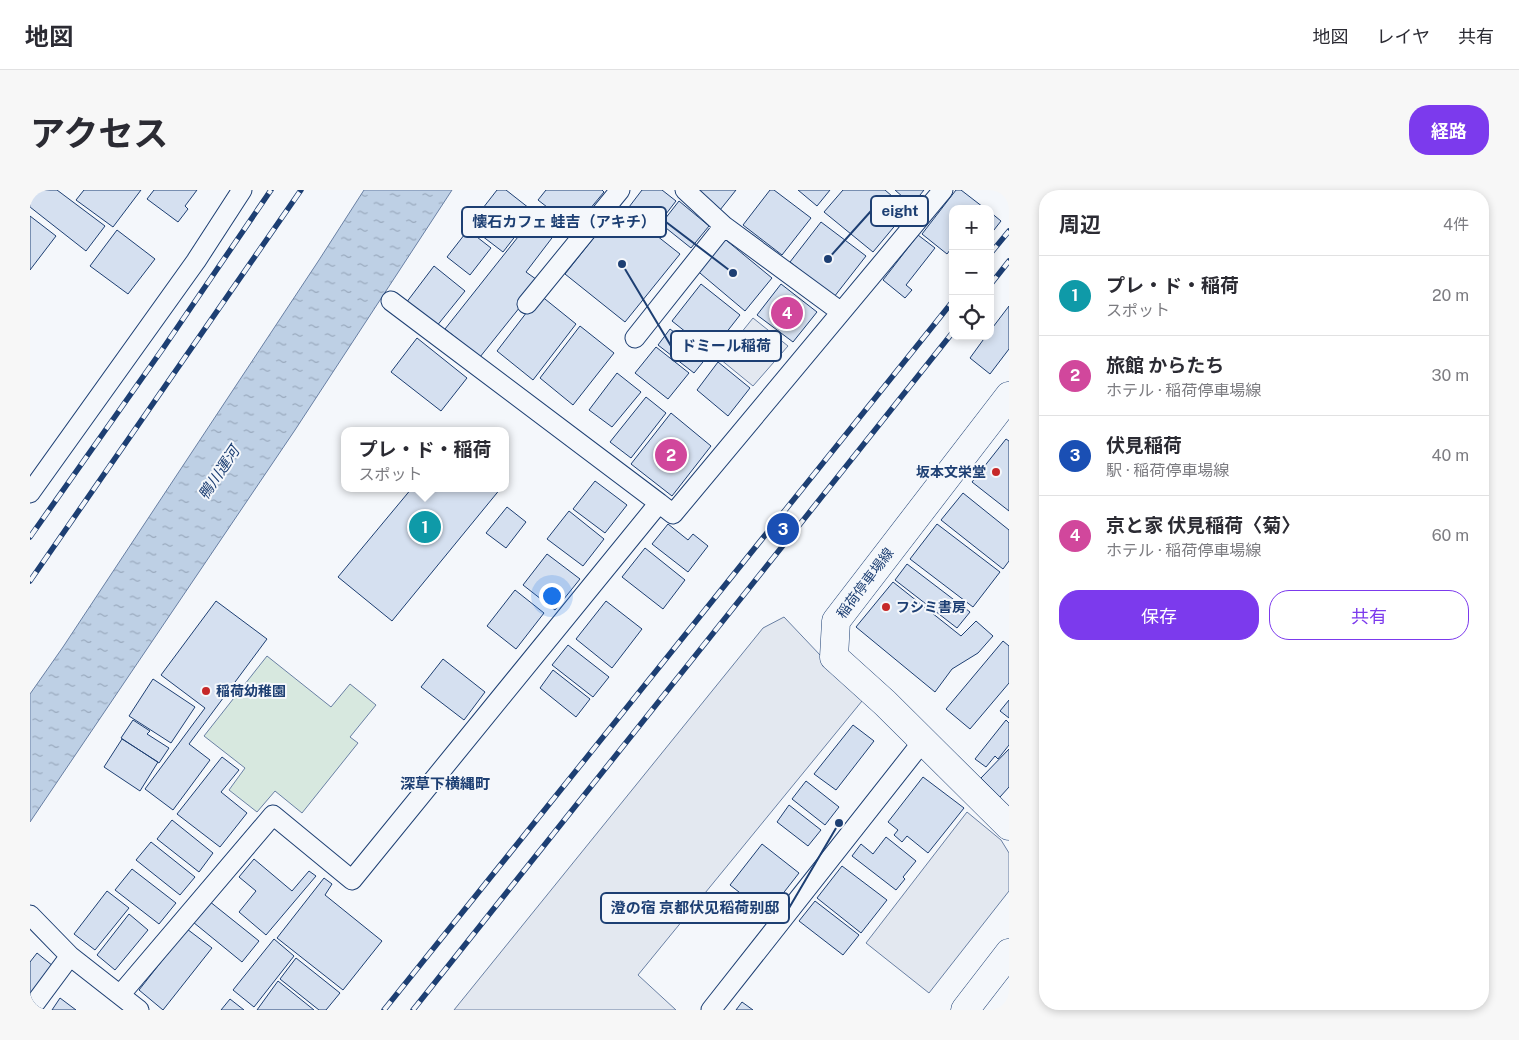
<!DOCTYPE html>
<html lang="ja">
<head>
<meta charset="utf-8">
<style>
  body { margin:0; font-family:"Public Sans","Noto Sans JP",sans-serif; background:#f7f7f7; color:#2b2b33 }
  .controls { position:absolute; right:15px; top:15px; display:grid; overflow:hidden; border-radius:10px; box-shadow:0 2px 8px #0003 }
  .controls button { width:45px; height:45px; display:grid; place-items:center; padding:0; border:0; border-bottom:1px solid #e1e1e2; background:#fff; color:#2b2b33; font:25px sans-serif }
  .you { position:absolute; left:521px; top:405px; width:18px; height:18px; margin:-12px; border:4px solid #fff; border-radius:50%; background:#1a73e8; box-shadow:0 0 0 8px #1a73e833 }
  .badge { display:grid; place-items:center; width:32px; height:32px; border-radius:50%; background:#7c3aed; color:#fff; font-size:16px; font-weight:700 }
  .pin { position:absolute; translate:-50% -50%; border:2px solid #fff; box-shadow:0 1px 5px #0006 }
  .popup { position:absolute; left:311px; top:237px; width:168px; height:65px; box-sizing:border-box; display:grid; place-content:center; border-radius:10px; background:#fff; filter:drop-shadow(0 1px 4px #0005); font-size:16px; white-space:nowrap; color:#7c7c81 }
  .popup b { font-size:19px; color:#2b2b33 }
  .popup::after { content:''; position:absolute; left:50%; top:100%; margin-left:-10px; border:10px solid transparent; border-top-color:#fff }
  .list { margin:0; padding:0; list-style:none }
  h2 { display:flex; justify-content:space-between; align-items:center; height:65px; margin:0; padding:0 20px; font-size:21px }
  h2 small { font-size:16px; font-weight:400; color:#7c7c81 }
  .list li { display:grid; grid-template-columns:32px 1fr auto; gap:15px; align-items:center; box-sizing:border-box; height:80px; padding:0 20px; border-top:1px solid #e1e1e2 }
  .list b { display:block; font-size:19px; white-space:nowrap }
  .list p { margin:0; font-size:16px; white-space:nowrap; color:#7c7c81 }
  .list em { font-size:16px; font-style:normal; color:#7c7c81 }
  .actions { display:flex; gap:10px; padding:15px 20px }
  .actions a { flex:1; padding:11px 0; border:1px solid #7c3aed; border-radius:20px; text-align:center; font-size:18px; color:#7c3aed }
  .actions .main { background:#7c3aed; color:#fff }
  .icon { flex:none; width:28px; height:28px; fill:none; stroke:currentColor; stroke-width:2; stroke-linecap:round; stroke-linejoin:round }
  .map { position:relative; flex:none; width:979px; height:820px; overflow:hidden; border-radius:20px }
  header { display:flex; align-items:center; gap:30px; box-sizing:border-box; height:70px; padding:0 25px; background:#fff; border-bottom:1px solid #e1e1e2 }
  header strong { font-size:24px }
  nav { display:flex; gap:28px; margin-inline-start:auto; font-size:18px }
  .intro { display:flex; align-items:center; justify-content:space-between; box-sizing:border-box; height:120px; padding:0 30px }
  h1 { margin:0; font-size:35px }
  .button { padding:12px 22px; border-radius:20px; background:#7c3aed; color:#fff; font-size:18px; font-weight:700 }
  main { display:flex; gap:30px; padding:0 30px }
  aside { flex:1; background:#fff; border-radius:20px; box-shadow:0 2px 8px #0003 }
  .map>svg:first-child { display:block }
  .green { fill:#d7e8df; stroke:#687fa3 }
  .parking { fill:#e3e8f0; stroke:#687fa3 }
  .water { fill:url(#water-ripples); stroke:#687fa3 }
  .building { fill:#d5e0f0; stroke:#1d3f73 }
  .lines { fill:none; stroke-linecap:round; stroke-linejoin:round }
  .lane-casing { stroke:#1d3f73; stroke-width:21 }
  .secondary-casing { stroke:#1d3f73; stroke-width:29 }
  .lane { stroke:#f4f7fb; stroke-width:19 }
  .secondary { stroke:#f4f7fb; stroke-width:28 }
  .rail-casing { stroke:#1d3f73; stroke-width:5.5 }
  .rail { stroke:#f4f7fb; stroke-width:4; stroke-dasharray:11; stroke-linecap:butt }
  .poi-dot { fill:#c62828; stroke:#f4f7fb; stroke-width:2 }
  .labels { text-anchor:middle; stroke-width:4; stroke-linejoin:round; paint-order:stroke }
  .poi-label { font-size:14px; font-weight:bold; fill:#1d3f73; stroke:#f4f7fb; text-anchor:start }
  .street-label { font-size:14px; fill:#1d3f73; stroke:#f4f7fb }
  .water-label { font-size:15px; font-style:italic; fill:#1d3f73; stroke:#f4f7fb }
  .neighbourhood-label { font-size:15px; font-weight:bold; fill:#1d3f73; stroke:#f4f7fb }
  .leader { fill:none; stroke:#1d3f73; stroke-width:2 }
  .callout-dot { fill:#1d3f73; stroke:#f4f7fb; stroke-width:2 }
  .callout { fill:#f4f7fb; stroke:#1d3f73; stroke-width:2 }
  .callout-label { font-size:15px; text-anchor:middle; font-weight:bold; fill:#1d3f73 }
</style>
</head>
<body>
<header>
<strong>地図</strong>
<nav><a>地図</a><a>レイヤ</a><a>共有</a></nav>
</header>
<div class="intro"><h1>アクセス</h1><a class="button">経路</a></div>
<main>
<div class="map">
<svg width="979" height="820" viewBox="0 0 979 820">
  <defs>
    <pattern id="water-ripples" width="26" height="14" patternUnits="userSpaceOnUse" patternTransform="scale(1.25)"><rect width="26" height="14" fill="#bed0e5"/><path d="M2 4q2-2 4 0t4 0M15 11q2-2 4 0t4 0" fill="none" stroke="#9aaabe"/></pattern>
  </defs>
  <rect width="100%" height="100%" fill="#f4f7fb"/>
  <path class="green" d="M237,466l64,51 19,-23 26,21 -26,32 8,6 -56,70 -27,-22 -18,21 -28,-22 16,-22 -41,-32z"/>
  <path class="parking" d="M723,128l35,28 -35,40 -33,-27z
    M754,427l73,77 5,7 -224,274 38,35h-222l309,-382z
    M937,622l34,28 8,13v38l-80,102 -63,-50z"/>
  <path class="water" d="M334,0h88l-157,240 -265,392v-128l33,-47 256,-387z"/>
  <path class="building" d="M0,0h27l48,36 -19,25 -56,-44z
    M54,0h57l-28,37 -37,-27z
    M124,0h43l-12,16 3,3 -10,13 -31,-23z
    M467,0h9l28,22 -31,40 -34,-26z
    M516,0h56l2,2 -30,36 -36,-28z
    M612,0h20l14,11 -24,31 28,22 -55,68 -60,-48 54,-68 7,5z
    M665,0h41l-16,20z
    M740,0h4l37,28 -29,37 -39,-30z
    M768,0h32l-13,16z
    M813,0h42l23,20 -35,42 -49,-40z
    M865,0h29l-12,15z
    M926,0h5l22,17 -1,2h-29v37l-6,8 -25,-20z
    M649,11l30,25 -18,22 -30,-24z
    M960,22l11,9 -11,14z
    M507,23l21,17 -32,42 14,10 -60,75 -35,-28z
    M0,26l26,20 -26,34z
    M791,32l45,34 -32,41 -44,-35z
    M87,40l38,29 -27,35 -38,-28z
    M438,40l23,18 -21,27 -23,-18z
    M888,45l17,13 -29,37 6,5 -7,8 -22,-18z
    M691,46l51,42 -27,33 -51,-43z
    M404,76l31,25 -29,36 -30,-24z
    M671,94l39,31 -29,37 -39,-31z
    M751,94l36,28 -24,30 -36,-27z
    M510,105l36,29 -43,56 -36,-29z
    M979,116v43l-19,25 -20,-16 16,-22h4v-5z
    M550,136l34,27 -41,52 -33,-27z
    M640,139l37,28 -13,16 -36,-28z
    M387,148l50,40 -26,33 -50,-39z
    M626,157l33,26 -21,26 -33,-26z
    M688,172l32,26 -22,28 -31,-26z
    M587,183l24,19 -29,35 -23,-17z
    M616,207l20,16 -35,45 -21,-16z
    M641,223l40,33 -39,50 -41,-32z
    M976,249l3,2v70l-37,-29z
    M565,291l32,24 -22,28 -32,-24z
    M382,298h89l-109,133 -54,-44z
    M933,303l46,37v31l-6,8 -62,-49z
    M477,317l19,15 -20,26 -20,-15z
    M539,321l35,28 -21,27 -36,-27z
    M638,334l20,16 5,-6 15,12 -20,26 -36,-28z
    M907,334l63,48 -27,35 -63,-48z
    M615,358l40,32 -22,29 -41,-32z
    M517,364l33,25 -25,31 -32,-25z
    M877,374l63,48 -13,16 -62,-48z
    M863,392l68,54 15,-15 17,15 -15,17 -26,16 -17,23 -79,-65z
    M485,400l29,23 -28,36 -29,-23z
    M186,411l51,38 -78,105 21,16 -37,50 -28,-21 60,-81 -44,-33z
    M576,411l36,28 -30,39 -36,-29z
    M973,451l6,5v37l-39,46 -24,-20z
    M538,455l41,32 -16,20 -41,-32z
    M413,469l42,33 -21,28 -43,-33z
    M523,480l37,29 -14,18 -36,-29z
    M123,489l42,28 -24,36 -42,-27z
    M979,510v18l-9,-7z
    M103,530l17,11 -3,3 22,14 -10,15 -38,-25z
    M976,530l3,3v22l-11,14 -3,-3 -9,11 -11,-8z
    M823,535l21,16 -38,49 -22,-16z
    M92,549l36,23 -18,29 -36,-24z
    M979,559v38l-9,10 -19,-19z
    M192,567l17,13 -18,22 26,21 -27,34 -43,-33z
    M893,587l41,31 -36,45 -21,-17 -5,6 -8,-7 4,-5 -10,-8z
    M776,591l33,26 -14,18 -33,-26z
    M759,615l32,25 -13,16 -31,-24z
    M142,630l41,33 -14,19 -42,-33z
    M856,647l30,24 -13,16 2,2 -9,11 -44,-34 9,-12 12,10z
    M121,652l44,35 -15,18 -44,-35z
    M732,654l37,29 -32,41 -37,-29z
    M224,669l38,32 17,-20 7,5 -50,59 -27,-23 17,-21 -17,-14z
    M812,676l45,34 -26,33 -44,-35z
    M102,679l44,34 -17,21 -44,-34z
    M294,688l8,6 -7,11 57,46 -39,49 -66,-52z
    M77,701l22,17 -34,42 -21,-16z
    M179,711l50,40 -17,21 -49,-40z
    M785,711l44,34 -16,20 -44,-34z
    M99,724l19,16 -33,40 -18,-15z
    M157,739l25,19 -49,62 -24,-20z
    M244,749l20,17 -40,51 -21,-17z
    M7,763l16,13 -23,31v-35z
    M266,768l44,35 -14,17h-7l-39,-31z
    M248,791l36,29h-57z
    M30,808l16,12h-24z
    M200,809l14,11h-23z
    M712,812l11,8h-17z"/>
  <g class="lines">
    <defs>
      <path id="lane" d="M655,0l39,36 117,86
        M361,111l268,202
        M497,114l93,-114
        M605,148l89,-112
        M0,303l166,-232 46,-71
        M0,725l40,41 69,54
        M90,805l153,-180 79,65 307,-377 14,11 270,-324
        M0,820l40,-54
        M681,820l212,-269"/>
      <path id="secondary" d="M979,206l-173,225 -2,36 51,46 124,123
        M935,820l44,-57"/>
    </defs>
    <use href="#lane" class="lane-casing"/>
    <use href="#secondary" class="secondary-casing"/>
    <use href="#lane" class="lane"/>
    <use href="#secondary" class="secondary"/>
    <defs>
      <path id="rail" d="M960,64l19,-23
        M960,95l19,-24
        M0,347l134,-190 107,-157
        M0,391l271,-391
        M354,820l569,-709
        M383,820l540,-678"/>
    </defs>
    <use href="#rail" class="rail-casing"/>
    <use href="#rail" class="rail"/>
  </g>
  <g class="poi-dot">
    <circle cx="966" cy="282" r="5"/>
    <circle cx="856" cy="417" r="5"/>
    <circle cx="176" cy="501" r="5"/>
  </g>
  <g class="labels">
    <g class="poi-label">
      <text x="956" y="287" text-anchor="end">坂本文栄堂</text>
      <text x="866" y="422">フシミ書房</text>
      <text x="186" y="506">稲荷幼稚園</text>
    </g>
    <g class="street-label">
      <text transform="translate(835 393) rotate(-53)" y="5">稲荷停車場線</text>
    </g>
    <g class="water-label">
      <text transform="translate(189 283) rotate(-56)" y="5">鴨川運河</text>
    </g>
    <g class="neighbourhood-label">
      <text x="415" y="599">深草下横縄町</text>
    </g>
  </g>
  <path class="leader" d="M798 69L841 21M703 83L636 32M592 74L641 156M809 633L759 718"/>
  <g class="callout-dot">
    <circle cx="798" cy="69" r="5"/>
    <circle cx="703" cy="83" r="5"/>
    <circle cx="592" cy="74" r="5"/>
    <circle cx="809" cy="633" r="5"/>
  </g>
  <g class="callout">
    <rect x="841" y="6" width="57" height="30" rx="5"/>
    <rect x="432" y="17" width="204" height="30" rx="5"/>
    <rect x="641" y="141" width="110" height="30" rx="5"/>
    <rect x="571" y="703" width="188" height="30" rx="5"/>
  </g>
  <g class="callout-label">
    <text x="870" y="26">eight</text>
    <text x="534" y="37">懐石カフェ 蛙吉（アキチ）</text>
    <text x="696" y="161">ドミール稲荷</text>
    <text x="665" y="723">澄の宿 京都伏见稻荷别邸</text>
  </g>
</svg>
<div class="controls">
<button>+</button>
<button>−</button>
<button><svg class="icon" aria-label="locate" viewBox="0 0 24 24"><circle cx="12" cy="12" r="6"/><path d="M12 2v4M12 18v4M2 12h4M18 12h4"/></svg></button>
</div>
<div class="you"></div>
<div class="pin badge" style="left:395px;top:337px;background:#0f9aa8">1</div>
<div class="popup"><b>プレ・ド・稲荷</b>スポット</div>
<div class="pin badge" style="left:641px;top:265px;background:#d1479c">2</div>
<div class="pin badge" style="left:753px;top:339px;background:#1a4fb4">3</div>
<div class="pin badge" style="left:757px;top:123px;background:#d1479c">4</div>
</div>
<aside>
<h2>周辺<small>4件</small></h2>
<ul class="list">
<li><span class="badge" style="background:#0f9aa8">1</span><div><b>プレ・ド・稲荷</b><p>スポット</p></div><em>20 m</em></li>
<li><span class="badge" style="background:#d1479c">2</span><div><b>旅館 からたち</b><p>ホテル · 稲荷停車場線</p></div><em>30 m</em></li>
<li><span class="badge" style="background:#1a4fb4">3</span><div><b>伏見稲荷</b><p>駅 · 稲荷停車場線</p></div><em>40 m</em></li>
<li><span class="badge" style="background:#d1479c">4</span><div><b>京と家 伏見稲荷〈菊〉</b><p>ホテル · 稲荷停車場線</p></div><em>60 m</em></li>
</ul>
<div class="actions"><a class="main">保存</a><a>共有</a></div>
</aside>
</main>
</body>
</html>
